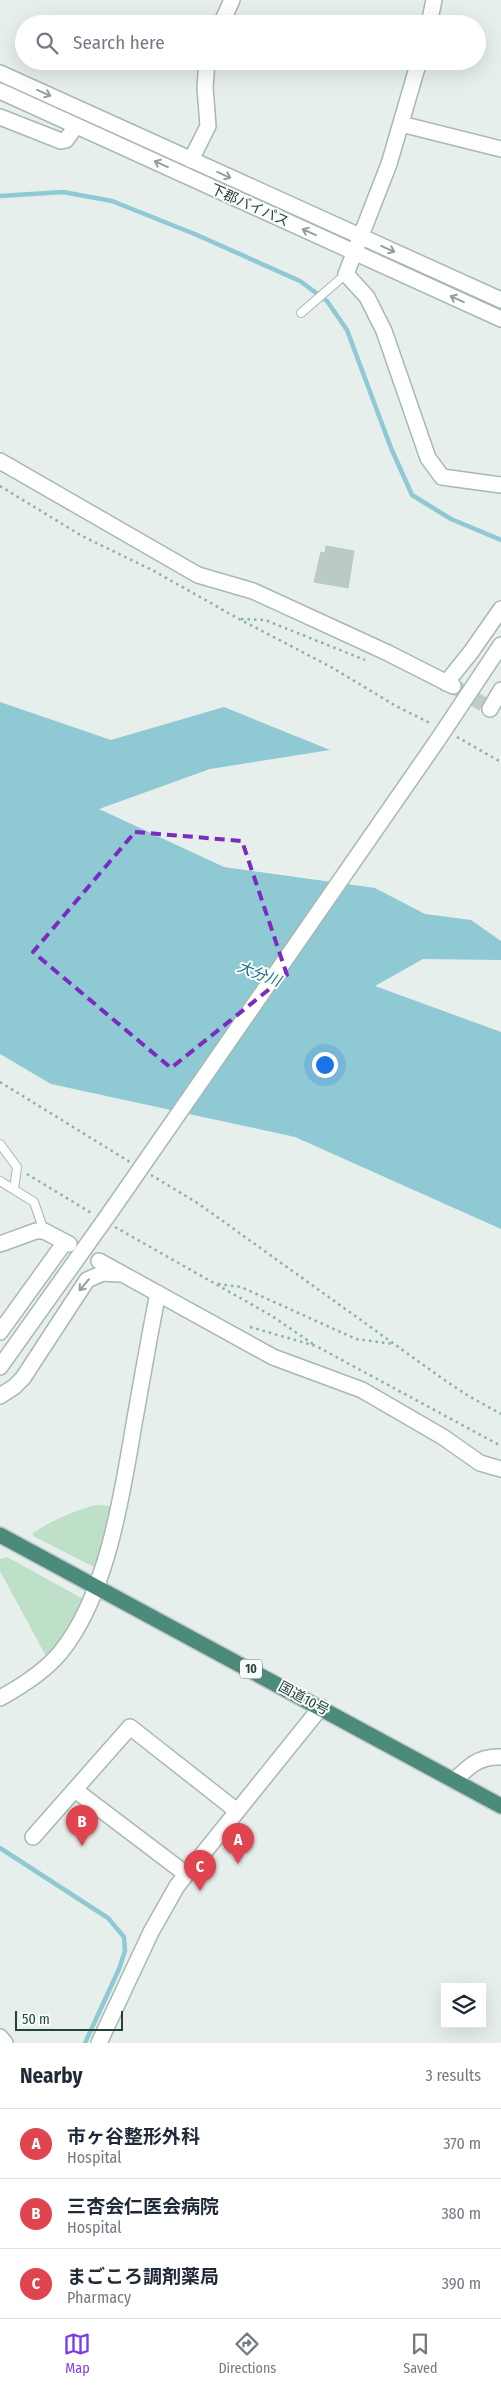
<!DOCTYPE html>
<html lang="en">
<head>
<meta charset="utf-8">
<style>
  body { margin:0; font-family:"Fira Sans Condensed","Noto Sans JP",sans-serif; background:#f2f2f3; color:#1f2937 }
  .controls { position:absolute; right:15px; bottom:15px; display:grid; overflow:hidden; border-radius:0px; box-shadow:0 5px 20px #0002 }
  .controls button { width:45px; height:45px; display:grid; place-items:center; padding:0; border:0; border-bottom:1px solid #e0e1e3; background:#fff; color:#1f2937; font:25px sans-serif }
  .scale { position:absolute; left:15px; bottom:12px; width:108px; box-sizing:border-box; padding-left:5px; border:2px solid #24423a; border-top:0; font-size:14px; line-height:18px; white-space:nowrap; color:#24423a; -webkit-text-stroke:4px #f7fbf9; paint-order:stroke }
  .you { position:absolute; left:324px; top:1064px; width:18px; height:18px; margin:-12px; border:4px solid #fff; border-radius:50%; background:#1a73e8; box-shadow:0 0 0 8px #1a73e833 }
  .badge { display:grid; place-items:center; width:32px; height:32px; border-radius:50%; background:#7c3aed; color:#fff; font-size:16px; font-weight:700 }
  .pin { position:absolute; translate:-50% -41px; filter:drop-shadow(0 1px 2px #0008) }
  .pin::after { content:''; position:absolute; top:26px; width:18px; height:15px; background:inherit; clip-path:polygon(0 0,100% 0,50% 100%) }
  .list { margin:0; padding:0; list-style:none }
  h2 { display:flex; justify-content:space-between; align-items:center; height:65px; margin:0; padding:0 20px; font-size:21px }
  h2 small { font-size:16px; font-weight:400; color:#747a83 }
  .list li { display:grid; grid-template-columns:32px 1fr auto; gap:15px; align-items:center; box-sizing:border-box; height:70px; padding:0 20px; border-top:1px solid #e0e1e3 }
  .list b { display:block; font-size:19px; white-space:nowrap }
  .list p { margin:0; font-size:16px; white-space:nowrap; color:#747a83 }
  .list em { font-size:16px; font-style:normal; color:#747a83 }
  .icon { flex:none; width:28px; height:28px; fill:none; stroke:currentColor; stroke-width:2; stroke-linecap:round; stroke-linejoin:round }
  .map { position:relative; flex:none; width:501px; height:2043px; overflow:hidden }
  .search { position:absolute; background:#fff; box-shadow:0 5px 20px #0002; left:15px; right:15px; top:15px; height:55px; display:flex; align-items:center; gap:12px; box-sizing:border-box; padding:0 18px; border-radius:28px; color:#747a83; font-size:19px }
  .sheet { height:275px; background:#fff }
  nav { display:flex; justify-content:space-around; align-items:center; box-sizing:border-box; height:70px; border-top:1px solid #e0e1e3; background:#fff; font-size:14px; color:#747a83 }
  nav a { display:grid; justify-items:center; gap:2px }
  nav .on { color:#7c3aed }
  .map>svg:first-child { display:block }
  .green { fill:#bfe0c8 }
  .water { fill:#8ec9d4 }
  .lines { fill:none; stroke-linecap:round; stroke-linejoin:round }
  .stream { stroke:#8ec9d4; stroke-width:4.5 }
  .building { fill:#bbcac4; stroke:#b8c9c2 }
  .minor-tunnel { stroke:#bfccc8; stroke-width:15; stroke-dasharray:15 8; stroke-linecap:butt }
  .service-casing { stroke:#a8b8b2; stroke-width:10 }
  .minor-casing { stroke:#a8b8b2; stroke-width:18 }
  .tertiary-casing { stroke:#a8b8b2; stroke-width:18 }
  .trunk-casing { stroke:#c2cac8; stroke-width:18 }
  .path { stroke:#86b3a5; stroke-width:2.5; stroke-dasharray:2.5 4; stroke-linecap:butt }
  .service { stroke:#fff; stroke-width:8 }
  .minor { stroke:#fff; stroke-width:15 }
  .tertiary { stroke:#fff; stroke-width:15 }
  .trunk { stroke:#4c8a7c; stroke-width:15 }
  .tertiary-bridge-casing { stroke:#a8b8b2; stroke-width:18; stroke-linecap:butt }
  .tertiary-bridge { stroke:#fff; stroke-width:15 }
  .oneway { stroke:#92a09c }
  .marked { fill:none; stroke:#7b2cbf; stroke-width:4; stroke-dasharray:10 6; stroke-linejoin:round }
  .labels { text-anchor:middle; stroke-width:4; stroke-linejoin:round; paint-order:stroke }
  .shield { fill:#f7fbf9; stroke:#637a73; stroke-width:1 }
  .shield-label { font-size:12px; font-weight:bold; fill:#24423a }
  .street-label { font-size:14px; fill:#24423a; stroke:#f7fbf9 }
  .water-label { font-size:15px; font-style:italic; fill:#1c6f80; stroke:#f7fbf9 }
</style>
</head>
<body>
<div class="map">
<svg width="501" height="2043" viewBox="0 0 501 2043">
  <rect width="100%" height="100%" fill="#e6efeb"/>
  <path class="green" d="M96,1505l17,1 -17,62 -63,-32v-3c20,-13 40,-22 63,-28z
    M7,1557l78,43 -5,14 -33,44 -47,-87v-12z"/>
  <path class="water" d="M0,702l111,38 113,-33 106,43 -120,19 -111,40 125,58 151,21 50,26 46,6 30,21v19l-78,-1 -48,27 126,46v197l-206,-92 -244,-53 -51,-30z"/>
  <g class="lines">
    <path class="stream" d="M0,196l63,-4 49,9 85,34 103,46 27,20 20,29 44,118 21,47 39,24 50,21
      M0,1848l108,70 16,19 1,14 -6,18 -34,74"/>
  </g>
  <path class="building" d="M326,546l28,5 -6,37 -34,-6 7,-30 4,1z"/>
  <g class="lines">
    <path class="minor-tunnel" d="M453,686l30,18"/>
    <defs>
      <path id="service" d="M301,313l45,-39
        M0,1144l17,23 -3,22
        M0,1181l34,21 10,29"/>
      <path id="minor" d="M221,24l11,-24
        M429,24l5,-24
        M419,61l-30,103 -43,110 21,23 17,34 44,127 14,19 59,8
        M0,117l61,24 5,-1 10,-14
        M401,124l100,25
        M191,160l17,-34 -3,-39 2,-26
        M0,461l198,114 55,16 135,62 65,33
        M446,683l25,-31 30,-43
        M490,709l11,-19
        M0,1244l36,-13h8l25,13
        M99,1261l174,96 89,33 81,47 37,26 21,6
        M0,1332l65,-90
        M0,1396l14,-9 9,-9 64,-98 16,-7 16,1
        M0,1698c22,-12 44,-26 60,-45 47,-57 62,-158 74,-229 8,-44 15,-87 24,-131
        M454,1781c15,-15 25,-25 47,-24
        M75,1790l111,84
        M33,1837l97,-110 107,84
        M99,2043l52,-111 26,-46 144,-179"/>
      <path id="tertiary" d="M0,73l501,227
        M0,91l501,228
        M437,741l64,-96
        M0,1367l111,-156
        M0,2037l5,6"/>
      <path id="trunk" d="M0,1535l501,271"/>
    </defs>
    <use href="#service" class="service-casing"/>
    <use href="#minor" class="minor-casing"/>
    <use href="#tertiary" class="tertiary-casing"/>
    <use href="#trunk" class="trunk-casing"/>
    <path class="path" d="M0,486l82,50 72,35 85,48 92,48 65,39 36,18
      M241,619l24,1 100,40
      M457,737l44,25
      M0,1082l130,80
      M27,1174l66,40
      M151,1175l48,29 244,175 24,16 34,19
      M115,1227l157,89 44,30
      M218,1284l23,3 115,52 37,5
      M250,1327l66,19 185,100"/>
    <use href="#service" class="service"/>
    <use href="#minor" class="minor"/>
    <use href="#tertiary" class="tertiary"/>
    <use href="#trunk" class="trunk"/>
    <defs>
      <path id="tertiary-bridge" d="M111,1211l326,-470"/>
    </defs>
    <use href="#tertiary-bridge" class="tertiary-bridge-casing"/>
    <use href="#tertiary-bridge" class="tertiary-bridge"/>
  </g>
  <defs><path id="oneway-shaft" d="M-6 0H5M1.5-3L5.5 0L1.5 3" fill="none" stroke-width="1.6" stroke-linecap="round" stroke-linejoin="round" transform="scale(1.25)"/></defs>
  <g class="oneway">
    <use href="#oneway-shaft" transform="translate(44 93) rotate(24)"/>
    <use href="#oneway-shaft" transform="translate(161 164) rotate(-156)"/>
    <use href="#oneway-shaft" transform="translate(224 175) rotate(24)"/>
    <use href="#oneway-shaft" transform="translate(309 232) rotate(-156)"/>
    <use href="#oneway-shaft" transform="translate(388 249) rotate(24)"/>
    <use href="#oneway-shaft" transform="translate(457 299) rotate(-156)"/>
    <use href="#oneway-shaft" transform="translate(84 1285) rotate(130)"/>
  </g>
  <path class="marked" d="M135,832l107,9 45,134 -116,93 -138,-116z"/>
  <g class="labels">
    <rect class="shield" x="240" y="1659.5" width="22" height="19" rx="4"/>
    <g class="shield-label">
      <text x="251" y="1673">10</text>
    </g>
    <g class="street-label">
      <text transform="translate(250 205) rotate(24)" y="5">下郡バイパス</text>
      <text transform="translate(304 1698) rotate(28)" y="5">国道10号</text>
    </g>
    <g class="water-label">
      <text transform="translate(259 974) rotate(21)" y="5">大分川</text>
    </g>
  </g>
</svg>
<div class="controls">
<button><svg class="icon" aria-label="layers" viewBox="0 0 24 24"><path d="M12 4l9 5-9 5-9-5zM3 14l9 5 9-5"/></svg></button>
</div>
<div class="scale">50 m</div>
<div class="you"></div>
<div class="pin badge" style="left:238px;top:1864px;background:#e0444e">A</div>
<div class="pin badge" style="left:82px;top:1846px;background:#e0444e">B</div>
<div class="pin badge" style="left:200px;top:1891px;background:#e0444e">C</div>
<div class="search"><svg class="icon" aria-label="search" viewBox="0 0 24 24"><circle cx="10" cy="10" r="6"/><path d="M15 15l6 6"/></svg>Search here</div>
</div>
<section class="sheet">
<h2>Nearby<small>3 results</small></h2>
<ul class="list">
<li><span class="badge" style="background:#e0444e">A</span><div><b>市ヶ谷整形外科</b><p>Hospital</p></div><em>370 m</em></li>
<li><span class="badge" style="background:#e0444e">B</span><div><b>三杏会仁医会病院</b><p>Hospital</p></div><em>380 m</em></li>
<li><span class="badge" style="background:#e0444e">C</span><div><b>まごころ調剤薬局</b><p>Pharmacy</p></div><em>390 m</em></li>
</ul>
</section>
<nav>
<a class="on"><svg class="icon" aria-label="map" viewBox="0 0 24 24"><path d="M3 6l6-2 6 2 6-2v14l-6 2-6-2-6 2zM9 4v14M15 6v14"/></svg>Map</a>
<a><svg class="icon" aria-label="directions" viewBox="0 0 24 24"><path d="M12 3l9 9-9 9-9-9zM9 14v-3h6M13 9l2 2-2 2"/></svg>Directions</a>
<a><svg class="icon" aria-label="saved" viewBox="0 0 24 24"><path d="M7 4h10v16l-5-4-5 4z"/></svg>Saved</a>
</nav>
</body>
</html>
